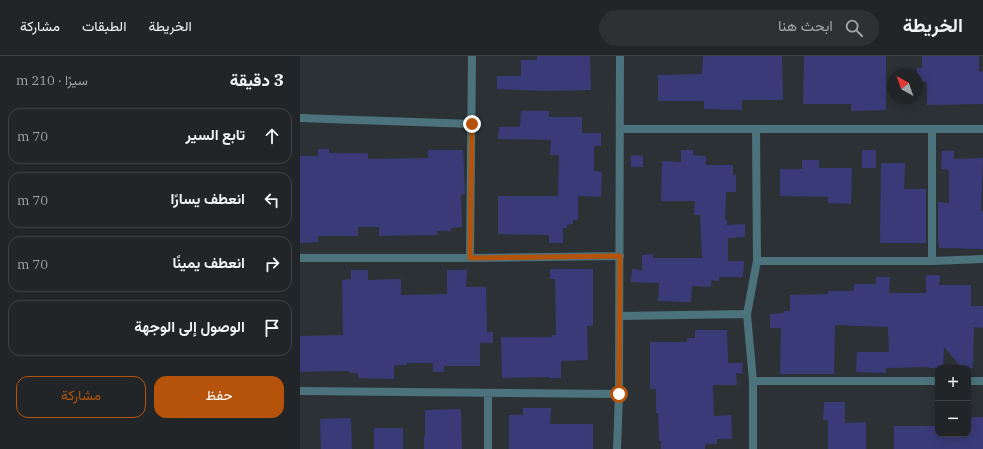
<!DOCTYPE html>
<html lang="ar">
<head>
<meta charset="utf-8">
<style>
  body { margin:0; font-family:"IBM Plex Serif",Vazirmatn,serif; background:#2d3134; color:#f1f3f6; direction:rtl }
  .controls { position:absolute; right:12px; bottom:12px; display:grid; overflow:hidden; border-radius:8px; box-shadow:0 2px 10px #0003 }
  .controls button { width:36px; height:36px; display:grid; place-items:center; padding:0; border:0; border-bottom:1px solid #3e4245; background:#212528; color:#f1f3f6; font:20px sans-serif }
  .compass { position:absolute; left:587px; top:12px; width:36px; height:36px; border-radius:50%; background:#212528; box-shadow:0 2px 10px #0003; rotate:320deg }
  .stop { position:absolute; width:12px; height:12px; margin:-9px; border:3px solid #b45309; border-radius:50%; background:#fff }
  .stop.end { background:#b45309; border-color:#fff; box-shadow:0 1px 4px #0008 }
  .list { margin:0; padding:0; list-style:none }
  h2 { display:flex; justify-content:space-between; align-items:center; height:52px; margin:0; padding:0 16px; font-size:17px }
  h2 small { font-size:13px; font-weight:400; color:#a2a5a8 }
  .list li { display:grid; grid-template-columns:26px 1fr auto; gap:12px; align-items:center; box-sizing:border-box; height:56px; margin:0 8px 8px; padding:0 8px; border:1px solid #3e4245; border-radius:12px }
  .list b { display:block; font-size:15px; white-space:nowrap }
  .list em { font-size:13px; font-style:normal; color:#a2a5a8 }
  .actions { display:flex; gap:8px; padding:12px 16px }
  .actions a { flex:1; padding:9px 0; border:1px solid #b45309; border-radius:12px; text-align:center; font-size:14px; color:#b45309 }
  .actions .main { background:#b45309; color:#fff }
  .icon { flex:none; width:22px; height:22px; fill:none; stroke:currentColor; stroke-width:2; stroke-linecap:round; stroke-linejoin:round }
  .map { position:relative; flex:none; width:683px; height:393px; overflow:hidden; direction:ltr }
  header { display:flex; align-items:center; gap:24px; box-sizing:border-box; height:56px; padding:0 20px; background:#212528; border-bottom:1px solid #3e4245 }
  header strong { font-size:19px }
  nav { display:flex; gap:22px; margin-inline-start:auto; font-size:14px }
  .search { width:280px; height:36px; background:#2d3134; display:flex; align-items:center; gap:10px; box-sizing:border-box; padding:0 14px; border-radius:22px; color:#a2a5a8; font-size:15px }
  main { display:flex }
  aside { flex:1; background:#212528 }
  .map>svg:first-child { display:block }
  .building { fill:#3a3a78 }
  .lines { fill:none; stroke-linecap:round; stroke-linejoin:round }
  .street { stroke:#4c737c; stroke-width:8 }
  .route { stroke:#b45309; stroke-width:5 }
</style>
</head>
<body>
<header>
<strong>الخريطة</strong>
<div class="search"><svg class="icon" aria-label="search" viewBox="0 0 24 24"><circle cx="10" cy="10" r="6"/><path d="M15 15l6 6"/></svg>ابحث هنا</div>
<nav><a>الخريطة</a><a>الطبقات</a><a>مشاركة</a></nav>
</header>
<main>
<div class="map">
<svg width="683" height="393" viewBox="0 0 683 393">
  <rect width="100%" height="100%" fill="#2c3135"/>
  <path class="building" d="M237,0h53l1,34 -48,1 -46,-2v-13h24v-16h16z
    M403,0h79l1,44h-41v10l-38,-1v-8h-46v-26l44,-1z
    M504,0h82v54l-35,1v-7h-48z
    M622,0h57v16l4,-1v33l-56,1v-23h-10v-14h5z
    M221,55h28v6h33v16h19v13h-7v25l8,1 -1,25 -23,-1v24h-5v4l-6,1v3h-4v15h-14v-8l-51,-1v-38h60l1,-41h-9l1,-15 -53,-1 1,-12h21z
    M18,93h11v4h39v6l60,-1v-8h35l2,44h-4l1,33 -11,1v3h-14l1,4 -59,1v-9h-21v9h-40v6l-18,1v-87h18z
    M381,94h12v5l13,1v9h27v10h3v17h-10l-1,28h2v5l18,-1v13l-17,1v23h16l-1,16h-24v4l-8,-1v7l-19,-1 -1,16 -33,-1 1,-18 -28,-1 1,-13 10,1v-15l11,-1v4h49l-2,-43h-6l1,-14h-34l1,-40 19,1z
    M562,94h14v18h-14z
    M642,95h12v8l29,-1 -2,53h2v38l-44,-1v-5h-1v-41l11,1v-33l-8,-1z
    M331,99l12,1v11h-12z
    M502,104h17v8h33l-1,36 -23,-1v-6l-48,-1v-27h22z
    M581,107h24l-1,26h22v54h-46z
    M250,213h43v57h-6l1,34 -27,1v17h-12v-1l-47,1 -1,-41h51v-2h4l-1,-56h-5z
    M51,214h17v10l33,-1v16l46,-1v-24h20l-1,17h20l1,45h6v11h-13v23h-36v6h-11v-9h-27v2h-12v14l-36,-1v-5h-9v-2l-49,1v-36l43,-1 -1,-55 9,-1z
    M626,219h14l-1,10h32v21h12v22l-9,-1 -1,41 -12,-1 -17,-20 -1,21h-14v-1l-43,1v5l-30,-1 1,-20h32l-1,-25 -53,-2 -1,49h-54l1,-46h-11v-14l14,-1v-2h6v-16l38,-1v-3h26v-7h22v-7h14l-1,16h37z
    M395,274h32l1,33h15l-1,11 -6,-1 1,12h-24l1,31 17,-1 1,24h-15v5h-12v5h-44v-8h-2l-1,-28h-2v-24h-6v-47h37v-4h8z
    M524,346h21v21l21,-1v27h-38v-29h-5z
    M223,352h28l-1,16h43v25h-84v-34h14z
    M161,353l1,40h-38v-13h1v-26z
    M668,361h15v32h-89v-23h44v8h30z
    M51,362l1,31h-31l-1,-30z
    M74,372h29v21h-29z"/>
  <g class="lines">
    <path class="street" d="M0,62l172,6
      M320,73h363
      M632,73v132
      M0,202h170l150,-2
      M170,202l2,-202
      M457,205h175l51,-2
      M320,260l127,-2
      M453,325h185
      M668,325h15
      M0,335l319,3
      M188,393v-55
      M317,393l2,-55 1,-338
      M453,393v-68l-6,-67 10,-53 -1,-132"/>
  </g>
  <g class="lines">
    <path class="route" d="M172,68l-2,134 150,-2 -1,138"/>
  </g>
</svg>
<div class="controls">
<button>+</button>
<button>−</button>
</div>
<svg class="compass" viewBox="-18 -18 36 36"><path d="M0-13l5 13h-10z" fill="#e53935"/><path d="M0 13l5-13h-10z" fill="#a2a5a8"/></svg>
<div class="stop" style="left:319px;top:338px"></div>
<div class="stop end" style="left:172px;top:68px"></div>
</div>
<aside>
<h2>3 دقيقة<small>سيرًا · 210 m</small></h2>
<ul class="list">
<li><svg class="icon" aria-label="ahead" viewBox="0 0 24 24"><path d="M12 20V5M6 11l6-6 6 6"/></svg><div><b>تابع السير</b></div><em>70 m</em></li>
<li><svg class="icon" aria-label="left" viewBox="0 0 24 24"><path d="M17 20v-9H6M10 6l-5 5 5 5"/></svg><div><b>انعطف يسارًا</b></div><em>70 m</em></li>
<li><svg class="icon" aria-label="right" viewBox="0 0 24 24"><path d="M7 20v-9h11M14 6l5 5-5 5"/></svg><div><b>انعطف يمينًا</b></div><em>70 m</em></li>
<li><svg class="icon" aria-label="arrive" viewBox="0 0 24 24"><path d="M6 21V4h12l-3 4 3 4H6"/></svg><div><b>الوصول إلى الوجهة</b></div></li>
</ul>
<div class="actions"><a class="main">حفظ</a><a>مشاركة</a></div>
</aside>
</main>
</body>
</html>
